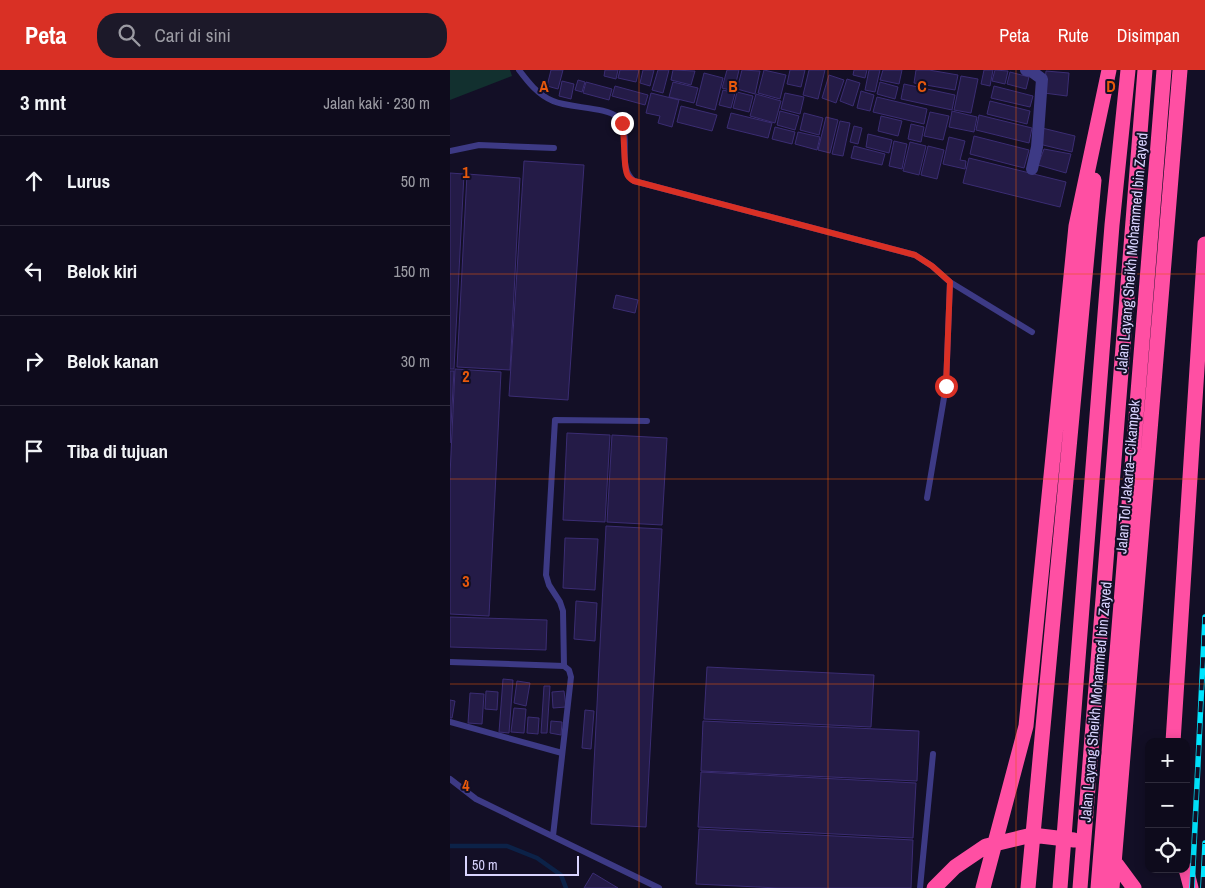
<!DOCTYPE html>
<html lang="id">
<head>
<meta charset="utf-8">
<style>
  body { margin:0; font-family:"Archivo Narrow",sans-serif; background:#1c1929; color:#f1f3f6 }
  .controls { position:absolute; right:15px; bottom:15px; display:grid; overflow:hidden; border-radius:10px; box-shadow:0 2px 12px #0003 }
  .controls button { width:45px; height:45px; display:grid; place-items:center; padding:0; border:0; border-bottom:1px solid #2e2b3b; background:#0e0b1c; color:#f1f3f6; font:25px sans-serif }
  .scale { position:absolute; left:15px; bottom:12px; width:114px; box-sizing:border-box; padding-left:5px; border:2px solid #d9d4ff; border-top:0; font-size:14px; line-height:18px; white-space:nowrap; color:#d9d4ff; -webkit-text-stroke:4px #130f26; paint-order:stroke }
  .stop { position:absolute; width:15px; height:15px; margin:-11px; border:4px solid #d93025; border-radius:50%; background:#fff }
  .stop.end { background:#d93025; border-color:#fff; box-shadow:0 1px 5px #0008 }
  .list { margin:0; padding:0; list-style:none }
  h2 { display:flex; justify-content:space-between; align-items:center; height:65px; margin:0; padding:0 20px; font-size:21px }
  h2 small { font-size:16px; font-weight:400; color:#9b9ba3 }
  .list li { display:grid; grid-template-columns:32px 1fr auto; gap:15px; align-items:center; box-sizing:border-box; height:90px; padding:0 20px; border-top:1px solid #2e2b3b }
  .list b { display:block; font-size:19px; white-space:nowrap }
  .list em { font-size:16px; font-style:normal; color:#9b9ba3 }
  .icon { flex:none; width:28px; height:28px; fill:none; stroke:currentColor; stroke-width:2; stroke-linecap:round; stroke-linejoin:round }
  .map { position:relative; flex:none; width:755px; height:818px; overflow:hidden }
  header { display:flex; align-items:center; gap:30px; box-sizing:border-box; height:70px; padding:0 25px; background:#d93025; color:#fff }
  header strong { font-size:24px }
  nav { display:flex; gap:28px; margin-inline-start:auto; font-size:18px }
  .search { width:350px; height:45px; background:#1c1929; display:flex; align-items:center; gap:12px; box-sizing:border-box; padding:0 18px; border-radius:20px; color:#9b9ba3; font-size:19px }
  main { display:flex }
  aside { flex:1; background:#0e0b1c }
  .map>svg:first-child { display:block }
  .green { fill:#12302f }
  .lines { fill:none; stroke-linecap:round; stroke-linejoin:round }
  .stream { stroke:#0c2248; stroke-width:4.5 }
  .building { fill:#241b47; stroke:#3b2d73 }
  .lane { stroke:#3d3a85; stroke-width:6 }
  .street { stroke:#3d3a85; stroke-width:12 }
  .highway { stroke:#ff4fa3; stroke-width:15 }
  .rail-casing { stroke:#00e5ff; stroke-width:5.5 }
  .rail { stroke:#130f26; stroke-width:4; stroke-dasharray:11; stroke-linecap:butt }
  .route { stroke:#d93025; stroke-width:6 }
  .grid { fill:none; stroke:#e8590c; stroke-width:1; stroke-opacity:0.55 }
  .labels { text-anchor:middle; stroke-width:4; stroke-linejoin:round; paint-order:stroke }
  .street-label { font-size:15px; fill:#d9d4ff; stroke:#130f26 }
  .grid-label { font-size:16px; text-anchor:middle; font-weight:bold; fill:#e8590c; stroke:#130f26; stroke-width:4; stroke-linejoin:round; paint-order:stroke }
</style>
</head>
<body>
<header>
<strong>Peta</strong>
<div class="search"><svg class="icon" aria-label="search" viewBox="0 0 24 24"><circle cx="10" cy="10" r="6"/><path d="M15 15l6 6"/></svg>Cari di sini</div>
<nav><a>Peta</a><a>Rute</a><a>Disimpan</a></nav>
</header>
<main>
<aside>
<h2>3 mnt<small>Jalan kaki · 230 m</small></h2>
<ul class="list">
<li><svg class="icon" aria-label="ahead" viewBox="0 0 24 24"><path d="M12 20V5M6 11l6-6 6 6"/></svg><div><b>Lurus</b></div><em>50 m</em></li>
<li><svg class="icon" aria-label="left" viewBox="0 0 24 24"><path d="M17 20v-9H6M10 6l-5 5 5 5"/></svg><div><b>Belok kiri</b></div><em>150 m</em></li>
<li><svg class="icon" aria-label="right" viewBox="0 0 24 24"><path d="M7 20v-9h11M14 6l5 5-5 5"/></svg><div><b>Belok kanan</b></div><em>30 m</em></li>
<li><svg class="icon" aria-label="arrive" viewBox="0 0 24 24"><path d="M6 21V4h12l-3 4 3 4H6"/></svg><div><b>Tiba di tujuan</b></div></li>
</ul>
</aside>
<div class="map">
<svg width="755" height="818" viewBox="0 0 755 818">
  <rect width="100%" height="100%" fill="#130f26"/>
  <path class="green" d="M0,0h60l2,6 -62,24z"/>
  <g class="lines">
    <path class="stream" d="M0,776h57l30,12 24,17 5,13"/>
  </g>
  <path class="building" d="M101,0h12l-5,19 -11,-3z
    M155,0h13l-2,9 -12,-3z
    M170,0h19l-3,12 -18,-4z
    M193,0h11l-4,16 -10,-3z
    M208,0h11l-6,23 -11,-3z
    M223,0l22,1 -4,14 -20,-5z
    M277,0h12l-5,21 -12,-3z
    M292,0l18,1 -5,23 -18,-5z
    M314,0l22,5 -6,24 -22,-6z
    M340,0h15l-4,17 -14,-3z
    M359,0h16l-7,29 -15,-4z
    M404,0h13l-2,8 -12,-3z
    M419,0h11l-5,22 -10,-2z
    M433,0h19l-3,14 -19,-4z
    M466,0h13l29,5 -3,15 -41,-7z
    M534,0h9l-3,16 -9,-2z
    M545,0l13,1 -3,13 -13,-3z
    M596,1l23,2 -2,23 -23,-3z
    M560,2l19,5 -3,12 -19,-5z
    M254,3l19,5 -8,32 -19,-5z
    M379,5l15,5 -8,23 -14,-5z
    M511,6l17,3 -7,34 -17,-3z
    M397,9l13,4 -7,23 -13,-5z
    M128,10l7,2 -3,10 -7,-2z
    M112,11l12,3 -3,15 -12,-3z
    M136,12l26,7 -3,11 -26,-7z
    M223,12l25,6 -4,15 -25,-6z
    M430,12l18,5 -3,12 -18,-5z
    M454,14l51,11 -3,15 -51,-11z
    M165,16l33,9 -3,10 -33,-9z
    M544,16l39,10 -3,11 -39,-9z
    M273,20l12,3 -4,15 -12,-3z
    M411,21l13,4 -4,16 -13,-3z
    M287,22l16,4 -4,16 -16,-4z
    M201,23l28,7 -7,27 -14,-4 2,-7 -14,-3z
    M335,23l19,4 -4,17 -19,-5z
    M306,24l25,7 -6,22 -25,-7z
    M427,27l50,12 -3,15 -51,-12z
    M540,31l40,10 -3,13 -40,-10z
    M231,36l36,9 -5,16 -35,-9z
    M330,41l19,5 -4,14 -18,-5z
    M502,41l25,6 -3,15 -25,-5z
    M480,42l19,4 -6,24 -19,-4z
    M281,43l41,10 -4,15 -41,-10z
    M354,43l19,5 -4,17 -19,-5z
    M529,45l53,13 -3,15 -53,-13z
    M431,46l21,5 -4,15 -20,-5z
    M376,47l12,3 -8,33 -12,-3z
    M390,51l10,2 -7,33 -11,-2z
    M461,54l13,3 -3,15 -13,-3z
    M404,56l8,2 -4,16 -8,-2z
    M325,57l20,5 -3,12 -20,-5z
    M592,58l33,8 -3,16 -33,-8z
    M348,62l22,5 -3,13 -22,-6z
    M418,64l24,6 -3,13 -23,-6z
    M524,66l55,14 -5,18 -54,-14z
    M499,67l16,4 -5,19 6,1 -1,8 -22,-5z
    M444,71l13,3 -5,25 -13,-3z
    M460,72l16,4 -7,29 -16,-4z
    M404,76l31,8 -3,11 -31,-7z
    M478,76l16,4 -7,29 -16,-4z
    M594,79l27,5 -5,19 -28,-8z
    M519,88l97,24 -6,25 -97,-24z
    M74,91l60,4 -16,235 -59,-4z
    M0,103l14,1 -10,195h-4z
    M17,104l53,4 -10,192 -53,-3z
    M166,225l22,5 -3,13 -22,-5z
    M5,299l46,3 -12,244 -39,-2v-139z
    M0,301h4l-4,72z
    M117,363l43,2 -5,87 -42,-2z
    M162,365l55,3 -5,87 -55,-3z
    M156,456l56,3 -16,298 -55,-3z
    M115,468l33,1 -3,51 -32,-2z
    M126,531l21,2 -2,38 -21,-2z
    M0,547l97,3 -1,30 -96,-3z
    M257,597l167,8 -3,52 -167,-8z
    M53,609l10,1 -4,53 -10,-1z
    M67,611l13,2 -4,23 -12,-3z
    M94,616h6l-3,47h-6z
    M36,621l12,1 -1,18 -12,-1z
    M114,621l2,16 -13,1 -1,-16z
    M20,623l14,1 -2,30 -14,-1z
    M0,630l5,1 -3,17h-2z
    M64,638l12,1 -2,24 -13,-1z
    M135,640l9,1 -3,38 -9,-1z
    M78,647l11,1 -1,16 -11,-1z
    M101,651l11,1 -1,13 -11,-2z
    M253,651l216,10 -2,50 -216,-10z
    M251,702l215,11 -3,55 -215,-11z
    M249,759l214,11 -2,48h-133l-82,-4z
    M143,803l25,15h-34z"/>
  <g class="lines">
    <path class="lane" d="M69,0c9,12 19,25 34,31 15,7 54,6 64,16 17,18 -2,48 17,64l281,74 17,11 18,16 -4,104 -19,112
      M0,81l29,-6 75,3
      M500,212l82,50
      M0,592l114,4 5,4 2,7 -18,159
      M114,596l-1,-55 -3,-9 -11,-17 -3,-10 9,-155 92,1
      M0,652l112,31
      M0,709l26,20 183,89
      M470,818l13,-134"/>
    <path class="street" d="M576,0l5,1 11,8 -5,68 -5,22"/>
    <path class="highway" d="M723,672l32,-498
      M659,790l8,5 17,23
      M736,799l5,19
      M484,818l21,-21 31,-21 46,-11 42,5
      M533,818l43,-162 50,-500 33,-156
      M578,818l66,-708
      M610,818l52,-663 16,-155
      M630,818l65,-818
      M648,818l66,-818
      M662,818l68,-818"/>
    <defs>
      <path id="rail" d="M742,818l13,-271
        M753,818l2,-45"/>
    </defs>
    <use href="#rail" class="rail-casing"/>
    <use href="#rail" class="rail"/>
  </g>
  <g class="lines">
    <path class="route" d="M172,53c3,12 1,47 6,53 1,2 4,4 6,5l281,74 17,11 18,16 -4,104"/>
  </g>
  <path class="grid" d="M189,0v818M378,0v818M566,0v818M0,204h755M0,409h755M0,614h755"/>
  <g class="labels">
    <g class="street-label">
      <text transform="translate(682 183) rotate(-85)" y="5">Jalan Layang Sheikh Mohammed bin Zayed</text>
      <text transform="translate(678 407) rotate(-85)" y="5">Jalan Tol Jakarta–Cikampek</text>
      <text transform="translate(646 632) rotate(-85)" y="5">Jalan Layang Sheikh Mohammed bin Zayed</text>
    </g>
  </g>
  <g class="grid-label">
    <text x="94" y="22">A</text>
    <text x="283" y="22">B</text>
    <text x="472" y="22">C</text>
    <text x="661" y="22">D</text>
    <text x="16" y="108">1</text>
    <text x="16" y="312">2</text>
    <text x="16" y="517">3</text>
    <text x="16" y="721">4</text>
  </g>
</svg>
<div class="controls">
<button>+</button>
<button>−</button>
<button><svg class="icon" aria-label="locate" viewBox="0 0 24 24"><circle cx="12" cy="12" r="6"/><path d="M12 2v4M12 18v4M2 12h4M18 12h4"/></svg></button>
</div>
<div class="scale">50 m</div>
<div class="stop" style="left:496px;top:316px"></div>
<div class="stop end" style="left:172px;top:53px"></div>
</div>
</main>
</body>
</html>
